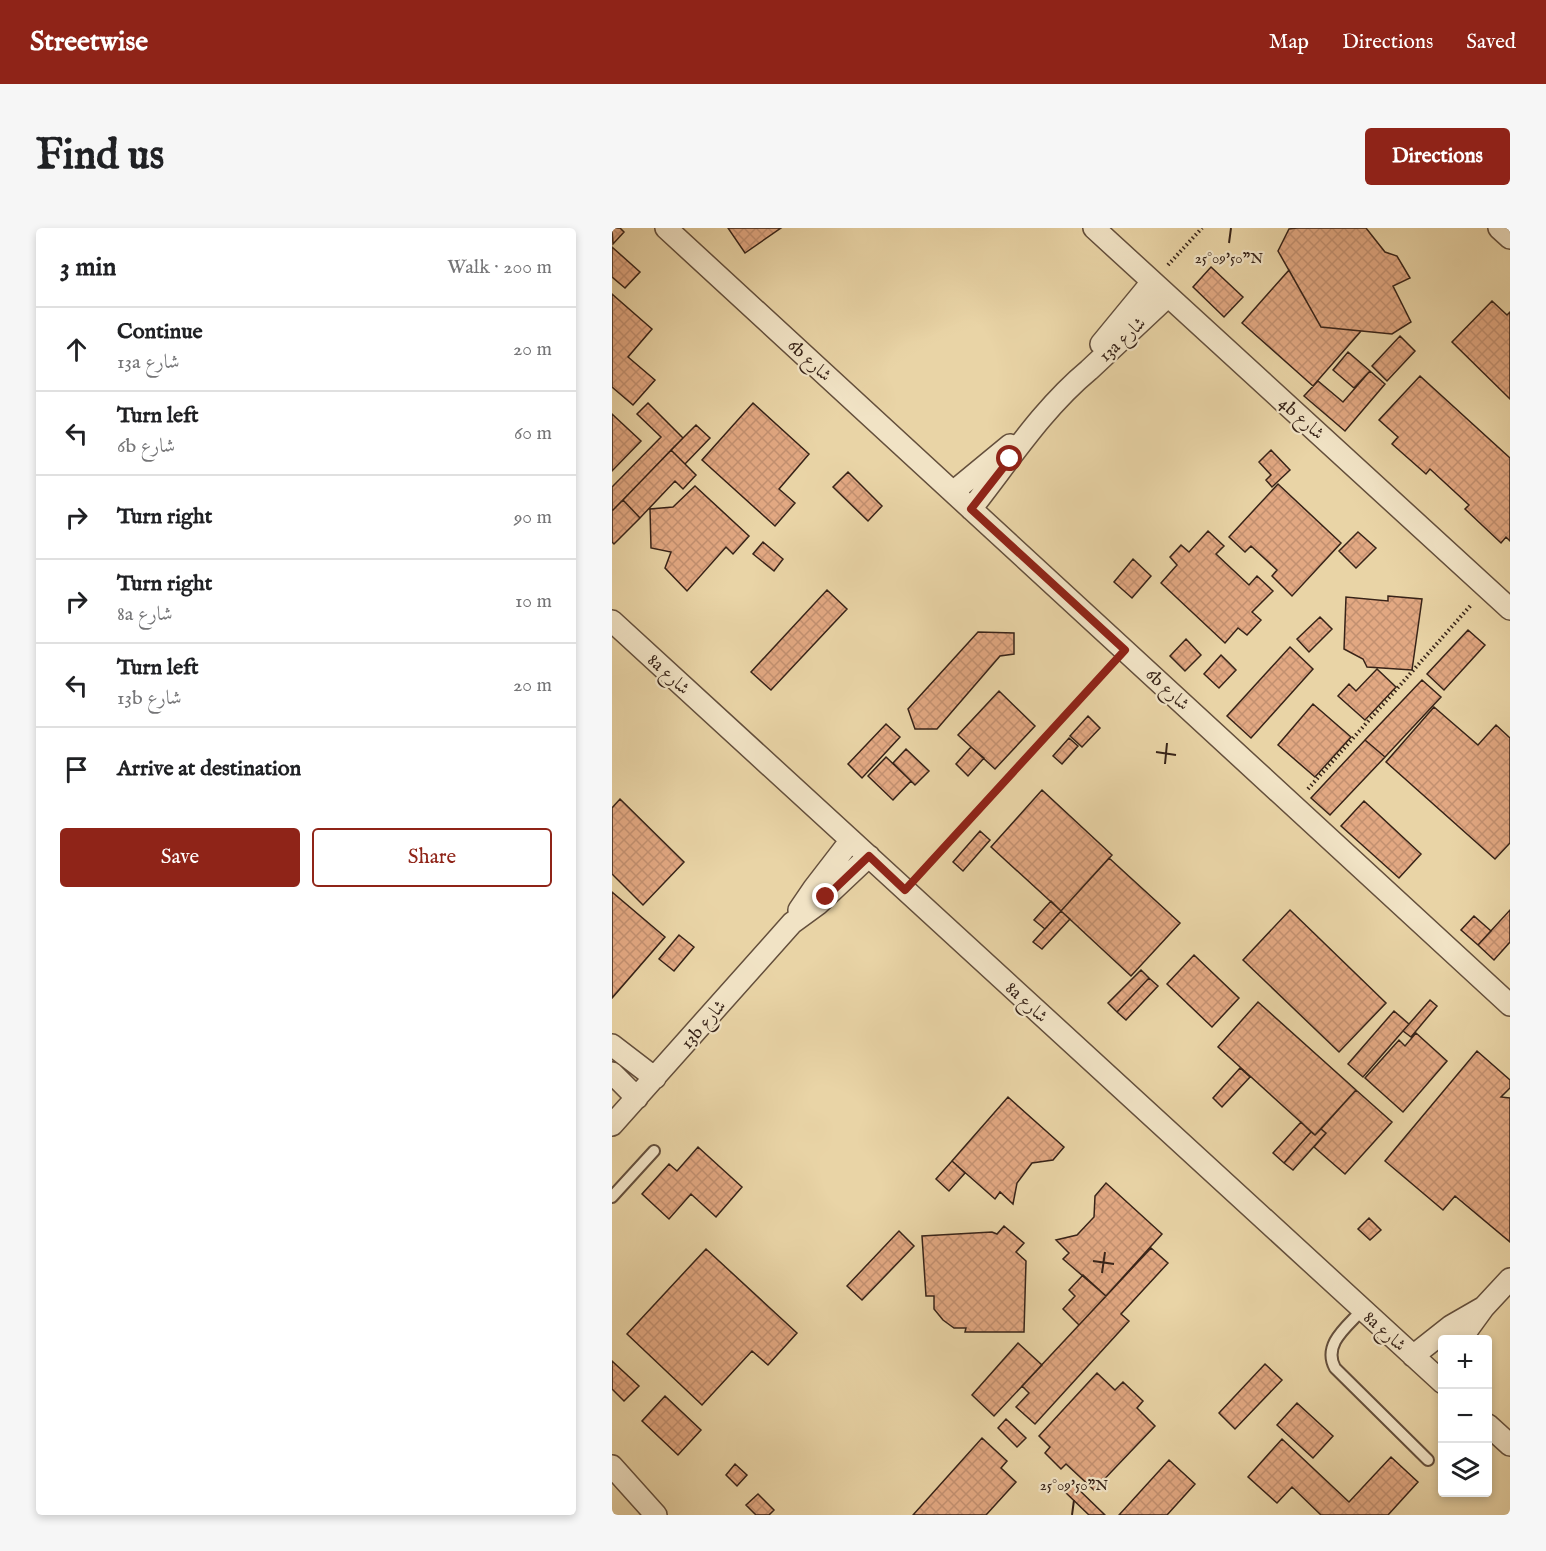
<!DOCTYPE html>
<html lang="en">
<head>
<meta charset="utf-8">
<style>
  body { margin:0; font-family:"IM FELL English",Amiri,serif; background:#f6f6f6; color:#202124 }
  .controls { position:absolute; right:18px; bottom:18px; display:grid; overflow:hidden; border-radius:6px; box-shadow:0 3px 9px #0003 }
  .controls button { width:54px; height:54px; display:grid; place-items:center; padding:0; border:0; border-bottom:2px solid #e0e0e0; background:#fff; color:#202124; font:30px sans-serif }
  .stop { position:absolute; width:18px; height:18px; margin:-14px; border:4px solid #8f2418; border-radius:50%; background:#fff }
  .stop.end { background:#8f2418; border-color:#fff; box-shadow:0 2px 6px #0008 }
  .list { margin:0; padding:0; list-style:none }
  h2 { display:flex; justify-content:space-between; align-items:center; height:78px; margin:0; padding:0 24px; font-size:26px }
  h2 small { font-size:20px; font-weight:400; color:#757577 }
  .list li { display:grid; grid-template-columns:39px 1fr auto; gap:18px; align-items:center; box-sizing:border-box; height:84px; padding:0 24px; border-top:2px solid #e0e0e0 }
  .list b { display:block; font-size:22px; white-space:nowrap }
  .list p { margin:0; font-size:20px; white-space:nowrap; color:#757577 }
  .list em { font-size:20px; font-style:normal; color:#757577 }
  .actions { display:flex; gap:12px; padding:18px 24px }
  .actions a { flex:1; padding:14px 0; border:2px solid #8f2418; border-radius:6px; text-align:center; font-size:21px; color:#8f2418 }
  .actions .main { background:#8f2418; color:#fff }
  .icon { flex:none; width:33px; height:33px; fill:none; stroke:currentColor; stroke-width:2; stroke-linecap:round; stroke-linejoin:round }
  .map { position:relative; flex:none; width:898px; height:1287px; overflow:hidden; border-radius:6px }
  header { display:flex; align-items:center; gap:36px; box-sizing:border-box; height:84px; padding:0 30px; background:#8f2418; color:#fff }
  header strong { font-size:28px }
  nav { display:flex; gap:33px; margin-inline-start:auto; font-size:21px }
  .intro { display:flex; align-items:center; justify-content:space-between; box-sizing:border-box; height:144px; padding:0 36px }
  h1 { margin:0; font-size:42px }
  .button { padding:15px 27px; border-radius:6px; background:#8f2418; color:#fff; font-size:21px; font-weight:700 }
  main { display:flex; gap:36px; padding:0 36px }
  aside { flex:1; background:#fff; border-radius:6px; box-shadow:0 3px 9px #0003 }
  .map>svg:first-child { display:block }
  .building { fill:url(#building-cross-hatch); stroke:#372318; stroke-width:1.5 }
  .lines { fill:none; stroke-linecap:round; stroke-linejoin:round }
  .lane-casing { stroke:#644f3c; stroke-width:14 }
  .street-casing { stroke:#644f3c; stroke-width:24 }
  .path { stroke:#372318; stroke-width:4; stroke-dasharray:1.5 3; stroke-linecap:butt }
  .lane { stroke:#f1e3c5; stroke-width:10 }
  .street { stroke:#f1e3c5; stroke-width:21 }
  .route { stroke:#8f2418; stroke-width:8 }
  .ticks { fill:none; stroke:#372318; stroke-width:2 }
  .labels { text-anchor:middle; stroke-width:4.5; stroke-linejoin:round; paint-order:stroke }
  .street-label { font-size:18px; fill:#372318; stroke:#f1e3c5 }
  .ticks-label { font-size:15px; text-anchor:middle; fill:#372318; stroke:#f1e3c5; stroke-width:4.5; stroke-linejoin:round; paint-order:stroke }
</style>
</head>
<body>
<header>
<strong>Streetwise</strong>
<nav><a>Map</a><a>Directions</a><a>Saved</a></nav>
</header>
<div class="intro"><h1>Find us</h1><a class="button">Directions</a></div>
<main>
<aside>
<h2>3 min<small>Walk · 200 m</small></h2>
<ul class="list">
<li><svg class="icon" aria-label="ahead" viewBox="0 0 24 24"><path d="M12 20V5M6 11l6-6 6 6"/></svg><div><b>Continue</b><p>13a شارع</p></div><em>20 m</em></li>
<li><svg class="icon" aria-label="left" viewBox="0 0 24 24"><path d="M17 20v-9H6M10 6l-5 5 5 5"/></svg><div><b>Turn left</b><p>6b شارع</p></div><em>60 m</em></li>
<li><svg class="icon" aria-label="right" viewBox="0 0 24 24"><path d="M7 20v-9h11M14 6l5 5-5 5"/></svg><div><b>Turn right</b></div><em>90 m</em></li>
<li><svg class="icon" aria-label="right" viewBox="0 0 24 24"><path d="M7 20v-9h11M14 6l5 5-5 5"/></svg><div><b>Turn right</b><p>8a شارع</p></div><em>10 m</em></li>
<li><svg class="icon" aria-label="left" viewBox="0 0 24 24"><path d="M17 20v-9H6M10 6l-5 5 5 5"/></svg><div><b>Turn left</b><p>13b شارع</p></div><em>20 m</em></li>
<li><svg class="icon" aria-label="arrive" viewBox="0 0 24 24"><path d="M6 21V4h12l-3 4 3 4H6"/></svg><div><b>Arrive at destination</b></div></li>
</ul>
<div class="actions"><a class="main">Save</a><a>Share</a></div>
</aside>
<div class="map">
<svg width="898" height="1287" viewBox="0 0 898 1287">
  <defs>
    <pattern id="building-cross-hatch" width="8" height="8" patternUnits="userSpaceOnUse" patternTransform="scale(1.5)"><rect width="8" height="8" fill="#e2a882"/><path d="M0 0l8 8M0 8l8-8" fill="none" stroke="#c29070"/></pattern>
  </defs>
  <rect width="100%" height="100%" fill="#e9d4a6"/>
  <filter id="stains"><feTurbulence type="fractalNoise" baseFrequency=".00333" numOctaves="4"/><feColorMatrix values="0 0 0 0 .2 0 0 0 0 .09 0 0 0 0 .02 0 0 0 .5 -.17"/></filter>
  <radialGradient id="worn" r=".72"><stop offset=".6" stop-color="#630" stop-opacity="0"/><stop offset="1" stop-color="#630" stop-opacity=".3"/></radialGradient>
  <path class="building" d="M0,0h8l4,4 -11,12z
    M116,0h53l-36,25z
    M685,0h69l19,24 12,4 13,22 -17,8 18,36 -19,12 -71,-7 -43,-76 11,-22z
    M0,19l28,25 -15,16 -13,-11z
    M599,39l32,30 -19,20 -31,-30z
    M677,42l32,57 40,4 -48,55 -71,-63z
    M0,66l40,35 -24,28 27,23 -22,25 -21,-18z
    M880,73l15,14 3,-3v87l-58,-57z
    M788,108l15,15 -28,30 -15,-15z
    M736,124l22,19 -16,17 -21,-18z
    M758,143l15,13 -40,47 -41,-35 14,-15 25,21z
    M808,148l90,82v83l-4,-4 -5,6 -36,-34 4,-4 -39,-36 -4,5 -34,-30 6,-7 -19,-17z
    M36,175l35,35 -71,73v-24l49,-50 -24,-23z
    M141,175l56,51 -30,35 16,14 -20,23 -73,-66z
    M0,186l29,27 -29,30z
    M84,197l14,13 -25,26 -14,-14z
    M59,222l25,25 -13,14 -8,-8 -35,37 -17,-18z
    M659,222l19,20 -18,17 -6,-7 5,-5 -12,-13z
    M236,244l34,34 -14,15 -35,-34z
    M666,256l63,59 -49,53 -20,-20 5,-6 -26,-24 -6,6 -16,-15z
    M83,258l54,50 -16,18 -7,-7 -39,44 -22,-23 6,-16 -20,-4 -1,-39 23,-2z
    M11,272l17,18 -26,26 -2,-2v-31z
    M596,303l16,15 -8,8 33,31 8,-9 16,15 -21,21 9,8 -14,15 -9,-7 -13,15 -64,-60 16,-18 -7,-8 11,-12 8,7z
    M746,304l18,16 -20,20 -17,-17z
    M151,314l20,17 -9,12 -21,-17z
    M521,331l18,17 -19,22 -18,-16z
    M215,362l20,19 -76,81 -20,-18z
    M776,368l34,3 -10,71 -45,-3 -4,-8 -19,-10 2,-52 42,4z
    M708,389l12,12 -23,23 -12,-13z
    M856,402l17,15 -41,45 -17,-16z
    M366,404l36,1v21l-14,2 -63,73h-22l-7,-20z
    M574,411l15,16 -16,16 -15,-15z
    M678,419l23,22 -62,69 -24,-22z
    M609,427l15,15 -17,18 -15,-14z
    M765,441l19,18 -31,33 -27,-24 11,-12 7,7z
    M810,452l19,17 -56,60 -20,-17z
    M387,463l36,35 -40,43 -37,-34z
    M701,476l38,33 -36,40 -37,-32z
    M822,479l44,38 18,-20 14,13v105l-15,16 -109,-97z
    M476,488l12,12 -18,19 -12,-11z
    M274,496l14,13 -38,41 -14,-14z
    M457,510l9,8 -16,18 -9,-8z
    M753,512l20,17 -55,58 -19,-17z
    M359,519l13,11 -16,18 -12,-12z
    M294,521l23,22 -14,14 -22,-22z
    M274,529l25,24 -18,19 -25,-24z
    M430,562l70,65 -51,56 -70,-64z
    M8,571l64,63 -41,43 -31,-31v-66z
    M752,573l57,53 -22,24 -58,-52z
    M368,603l10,9 -27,31 -10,-9z
    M497,630l71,65 -49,53 -70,-65z
    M0,664l53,45 -53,61z
    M439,673l10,10 -16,18 -11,-9z
    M678,682l96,93 -47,49 -96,-92z
    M898,682v32l-16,18 -16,-15z
    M449,683l9,8 -28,30 -9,-7z
    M862,688l17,15 -13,14 -17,-15z
    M67,707l15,12 -20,24 -15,-12z
    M582,727l45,43 -27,29 -45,-43z
    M529,742l8,8 -32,34 -9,-9z
    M537,750l9,8 -32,34 -9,-8z
    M818,772l7,6 -26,31 -8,-6z
    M646,774l98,88 -41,45 -97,-88z
    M782,783l15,13 -46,53 -15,-13z
    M804,805l31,28 -44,51 -38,-34 34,-38 6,6z
    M865,823l33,29v8l-9,9 9,1v144l-55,-46 -12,14 -58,-49z
    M628,840l10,9 -28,30 -9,-9z
    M744,862l36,32 -47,52 -31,-27 12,-14 -5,-4z
    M396,869l56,50 -11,13 -21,3 -15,20 -4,21 -13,-12 -5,7 -43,-38z
    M689,894l10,10 -27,31 -11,-10z
    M709,901l5,4 -33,37 -9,-7 27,-31 4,3z
    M86,919l44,40 -26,30 -25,-23 -22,25 -27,-25 27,-30 8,7z
    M340,933l13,12 -16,18 -13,-12z
    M494,955l56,51 -56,62 -43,-37 6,-6 -13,-13 21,-5 17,-18 1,-21z
    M757,990l12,12 -11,10 -12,-11z
    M392,998l20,17 -8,9 10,9 -2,71h-59l1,-4h-12l-11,-8 -9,-11v-13h-8l-4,-60 70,-4 5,2z
    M287,1003l15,15 -52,54 -15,-14z
    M539,1020l17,15 -47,51 8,7 -94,103 -19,-17 13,-14 -7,-7z
    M94,1021l91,84 -29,32 -16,-14 -50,54 -75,-71z
    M471,1047l23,21 -27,29 -16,-16 12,-13 -6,-6z
    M406,1115l24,22 -48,51 -22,-21z
    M0,1133l27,25 -15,15 -12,-12z
    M653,1136l17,16 -47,49 -16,-16z
    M485,1145l18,17 8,-8 20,19 -6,7 18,18 -61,64 -28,-26 -5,5 -16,-16 5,-6 -11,-11z
    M53,1168l36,34 -23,25 -36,-34z
    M685,1175l36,33 -20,22 -36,-33z
    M394,1191l20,19 -9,9 -19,-19z
    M370,1210l25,23 -6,7 15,14 -30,33h-73z
    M670,1211l67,63 42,-45 27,25 -30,33h-67l-29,-28 -15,16 -29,-26z
    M557,1232l26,24 -28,31h-48z
    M123,1236l12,11 -10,11 -11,-11z
    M460,1255l33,32h-16l-25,-24z
    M146,1266l16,16 -5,5h-13l-10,-10z"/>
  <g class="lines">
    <defs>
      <path id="lane" d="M0,969l42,-46
        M750,1082c-14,16 -40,34 -27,58l93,92"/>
      <path id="street" d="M54,0l844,777
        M482,0l416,381
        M887,0l11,10
        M489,116l51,-62
        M341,264l57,-47
        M359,281c38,-48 71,-100 118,-139l79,-74
        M0,393l831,762
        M187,682l15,-22 37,-48
        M0,817l43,33
        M0,845l25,25
        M0,897l180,-202 26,-19 51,-48
        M848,1112l24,-33 26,-28
        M801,1128l38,-30 33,-19
        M876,1197l22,20
        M0,1238l44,49"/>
    </defs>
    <use href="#lane" class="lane-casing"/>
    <use href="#street" class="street-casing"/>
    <path class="path" d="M556,37l34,-37
      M696,561l164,-185
      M307,647l191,-209"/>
    <use href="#lane" class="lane"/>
    <use href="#street" class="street"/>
  </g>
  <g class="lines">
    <path class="route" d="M214,669l43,-41 36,34 220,-240 -154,-141 39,-50"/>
  </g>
  <path class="ticks" d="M617,15l2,-15M544,524l20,3M553,536l2,-21M481,1033l21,3M490,1045l3,-21M460,1287l2,-15"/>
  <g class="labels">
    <g class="street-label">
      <text transform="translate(510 111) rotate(-43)" y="6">13a شارع</text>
      <text transform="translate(198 132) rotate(43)" y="6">6b شارع</text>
      <text transform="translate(690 190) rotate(42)" y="6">4b شارع</text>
      <text transform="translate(57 446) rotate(43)" y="6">8a شارع</text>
      <text transform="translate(556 461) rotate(43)" y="6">6b شارع</text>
      <text transform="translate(415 774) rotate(43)" y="6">8a شارع</text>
      <text transform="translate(91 796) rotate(-49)" y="6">13b شارع</text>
      <text transform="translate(773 1103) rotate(42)" y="6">8a شارع</text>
    </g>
  </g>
  <g class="ticks-label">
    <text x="617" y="35">25°09'50"N</text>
    <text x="462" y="1262">25°09'50"N</text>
  </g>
  <rect width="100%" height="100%" filter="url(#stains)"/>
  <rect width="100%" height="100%" fill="url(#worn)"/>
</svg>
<div class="controls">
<button>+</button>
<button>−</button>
<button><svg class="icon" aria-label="layers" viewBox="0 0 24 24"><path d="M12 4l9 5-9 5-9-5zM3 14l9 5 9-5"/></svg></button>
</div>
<div class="stop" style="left:398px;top:231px"></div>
<div class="stop end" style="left:214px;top:669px"></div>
</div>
</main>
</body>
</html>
